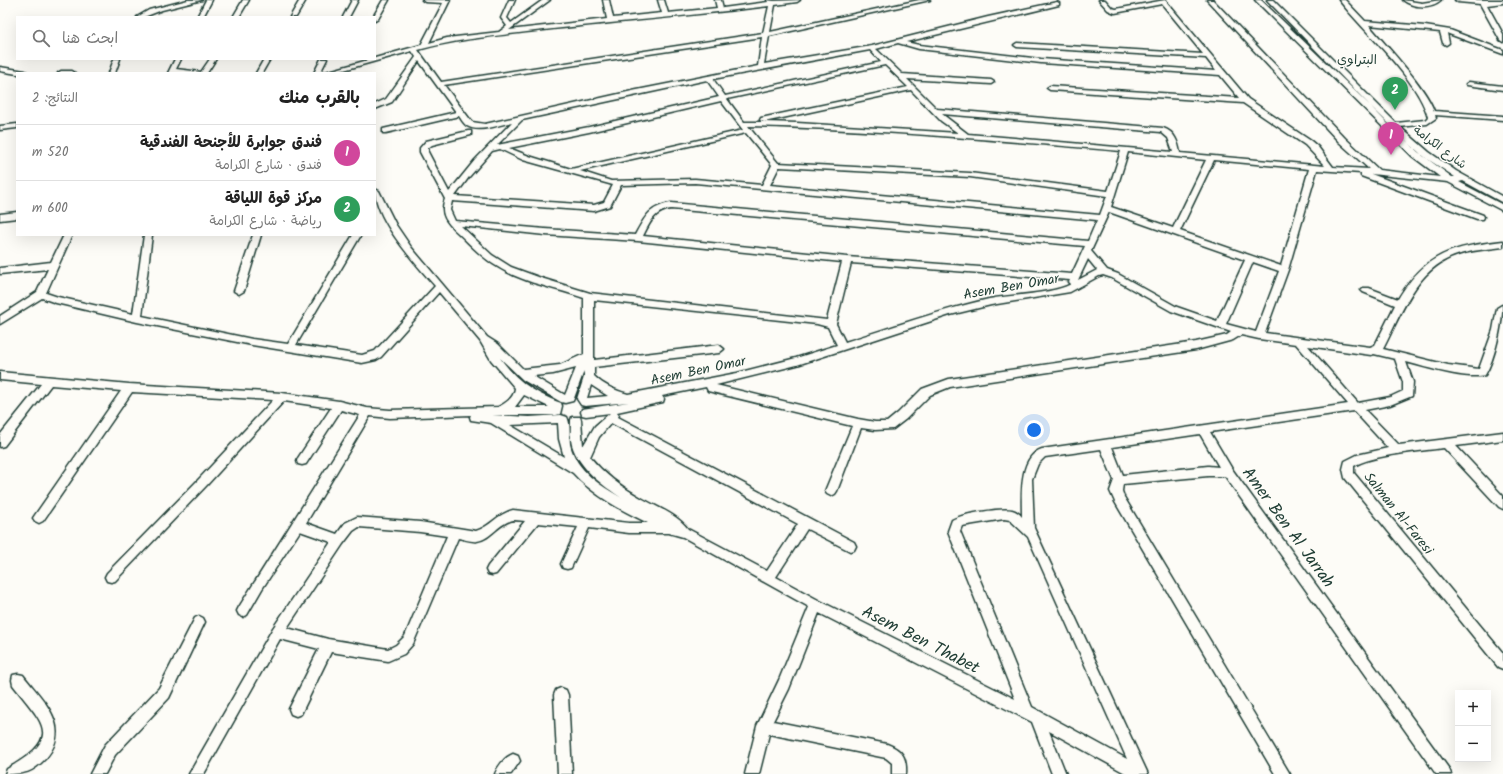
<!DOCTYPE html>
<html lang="ar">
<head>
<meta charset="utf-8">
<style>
  body { margin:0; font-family:Kalam,"Playpen Sans Arabic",sans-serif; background:#f2f2f2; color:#222; direction:rtl }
  .controls { position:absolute; right:12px; bottom:12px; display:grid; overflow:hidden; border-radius:0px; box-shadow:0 4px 16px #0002 }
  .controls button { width:36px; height:36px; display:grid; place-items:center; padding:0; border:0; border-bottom:1px solid #e0e0e0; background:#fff; color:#222; font:20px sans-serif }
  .you { position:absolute; left:1034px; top:430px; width:14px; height:14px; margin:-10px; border:3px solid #fff; border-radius:50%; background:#1a73e8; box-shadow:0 0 0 6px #1a73e833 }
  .badge { display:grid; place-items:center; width:26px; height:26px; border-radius:50%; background:#7c3aed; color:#fff; font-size:13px; font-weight:700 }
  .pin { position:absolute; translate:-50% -33px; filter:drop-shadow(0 1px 2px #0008) }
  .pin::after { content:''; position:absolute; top:21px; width:14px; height:12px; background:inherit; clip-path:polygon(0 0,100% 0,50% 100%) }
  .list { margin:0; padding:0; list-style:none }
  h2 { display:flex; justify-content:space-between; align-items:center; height:52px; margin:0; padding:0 16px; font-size:17px }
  h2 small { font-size:13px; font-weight:400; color:#767676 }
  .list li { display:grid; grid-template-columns:26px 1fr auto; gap:12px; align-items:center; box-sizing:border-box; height:56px; padding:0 16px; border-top:1px solid #e0e0e0 }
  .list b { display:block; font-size:15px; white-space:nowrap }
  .list p { margin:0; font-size:13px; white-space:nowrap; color:#767676 }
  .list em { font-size:13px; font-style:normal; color:#767676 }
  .icon { flex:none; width:22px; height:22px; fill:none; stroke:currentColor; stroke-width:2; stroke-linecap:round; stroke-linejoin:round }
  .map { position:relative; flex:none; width:1503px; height:774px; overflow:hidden; direction:ltr }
  .search { position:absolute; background:#fff; box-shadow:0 4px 16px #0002; left:16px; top:16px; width:360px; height:44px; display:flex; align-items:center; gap:10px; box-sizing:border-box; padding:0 14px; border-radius:0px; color:#767676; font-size:15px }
  .panel { position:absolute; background:#fff; box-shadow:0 4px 16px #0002; left:16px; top:72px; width:360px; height:164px; border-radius:0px; direction:rtl }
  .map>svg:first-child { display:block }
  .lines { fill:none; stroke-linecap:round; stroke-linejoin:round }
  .minor-casing { stroke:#1f3d34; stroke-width:3 }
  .minor { fill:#fdfcf7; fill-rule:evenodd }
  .labels { text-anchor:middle; stroke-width:3; stroke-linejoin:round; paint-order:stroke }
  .far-street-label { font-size:12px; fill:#1f3d34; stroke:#fdfcf7 }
  .far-neighbourhood-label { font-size:13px; fill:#1f3d34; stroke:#fdfcf7 }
  .street-label { font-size:14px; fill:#1f3d34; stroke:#fdfcf7 }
  .near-street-label { font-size:17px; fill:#1f3d34; stroke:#fdfcf7 }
</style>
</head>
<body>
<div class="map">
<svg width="1503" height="774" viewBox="0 0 1503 774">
  <rect width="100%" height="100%" fill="#fdfcf7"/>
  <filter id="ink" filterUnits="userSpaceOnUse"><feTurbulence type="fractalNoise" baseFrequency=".025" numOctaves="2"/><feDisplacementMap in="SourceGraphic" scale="8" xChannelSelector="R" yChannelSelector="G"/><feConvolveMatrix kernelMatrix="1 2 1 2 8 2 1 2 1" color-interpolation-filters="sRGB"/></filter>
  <g filter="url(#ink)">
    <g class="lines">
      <defs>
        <path id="minor" d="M188,0h14l-40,10 -18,7h-7l12,-7z
          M206,0h6l-9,17h-6z
          M243,0h6l-10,17h-6z
          M300,0h6l-10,17h-6z
          M352,0h6l-9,17h-6z
          M383,0h6l-11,19 -3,2v-4h-2z
          M422,0h28l-21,43 18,-5 52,-6 8,-6 -6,-8 8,-18h6l-8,18 4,5 32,-23h7l-41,30 98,-11 -4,-19h6l4,18 49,-5 -4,-13h6l4,13 49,-5 -2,-8h6l2,8 45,-6 -1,-2 7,1 26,-1 -3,2 -22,3 -5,27 149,-32h11l-161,36 -5,28 108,-18 116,-29 69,-15 2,1v2l-153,37 13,3 122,14 175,12 -10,-13 -189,-11 -3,-2 3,-2 186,11 -41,-50 -47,9 -7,-3 -9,-10h6l7,8 4,1 49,-9 83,99 63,42 7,6 15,20 36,2 -30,-27 -132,-142h6l132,138 34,32 61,7 -28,-21 -157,-156h6l157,152 34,25h3l-32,-21 -32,-29 -124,-127h6l123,123 29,-3 3,-3c-11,-39 -63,-84 -89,-117h6l20,21 60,5 25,4 53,20v4l-54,-20 -2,-1 2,10 -3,2 -3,-2 -3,-11 -71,-7c17,21 57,62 65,86l69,5v4l-68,-5 1,3 -9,6 -27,3 29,25 27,19 47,26v6l-40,-22 -4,1 44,23v6l-55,-29 -77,-8 112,41 1,2 -1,2h-6l-116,-43v-3l-44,-3 -29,100 -23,63 105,14 5,-2 20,-40 -32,-13 -2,-2 2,-2h6l29,11c28,-46 54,-52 105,-58v6c-15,2 -31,3 -46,8 -42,14 -55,58 -74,94l65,16 31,4 14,-39 4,-22 5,-3c1,17 -7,54 -17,70 -18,5 -60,-8 -79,-13l7,20 -1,14 -22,9 -25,5 34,35 104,-13v8l-47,6 47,50v13l-4,-2 -55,-59c-23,3 -71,7 -90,18v7l149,180v16l-5,-2 -153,-189 -2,-9 2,-8 12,-6 31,-7 -34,-37 -144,21 22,37 217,300 2,5h-15l-211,-298h-17l-85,8 -1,7 2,6 166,277h-15l-160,-272 -5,-11 4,-11 -13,-31 -56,8 -7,7 -6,15 2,49 114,246h-21l-78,-43 17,43h-14l-20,-52 -213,-109 -30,76 -16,32 114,23c15,6 20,13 19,30h-14v-11l-6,-5 -117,-24 -10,40h-14l12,-48 22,-46 30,-73 -126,-70 -14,-4h-40l-40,-5 -18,40 -4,1 -4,-1 -2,-4 17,-37 -40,-4 -42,51 -4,1 -4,-1 -2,-4 2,-4 37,-45c-4,0 -11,-2 -15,0 -13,4 -19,18 -33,20 -6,1 -13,-2 -19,-3l-45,106 -9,10 -16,7 -57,-9 -30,62 -5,2 -5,-2 -2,-5 30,-60 -39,-10 -76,135h-15l84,-146 58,-86 -31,-11 -38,58 -15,26 -4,2 -4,-2 -2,-4 2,-4 121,-192 -19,-5 -35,54 -4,1 -4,-1 -1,-3 1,-3 33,-50 -47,-7 -77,84 -92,96 -4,1 -4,-1 -2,-4 2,-4 92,-94 74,-79 -141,-8 -89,129 -4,2 -4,-2 -2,-3 2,-3 86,-124 -70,-6 -47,61 -4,1v-12l41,-51 -41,-4v-8l129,12 153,9 57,8 28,7 23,2 108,-3c8,-4 16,-9 17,-19l-24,-28 -11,-19 -41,-49 -58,65 -5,3 -14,3 -110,-18 -115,-23 -81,-19 -14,-5 -42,26v-8l37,-24 11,-23 -48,5v-6l51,-6 13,-27h8l-26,58 12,4 75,17 11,-79h8l-10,81 110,23 36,5 65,-109h8l-65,110 66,10 13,-4 60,-65c-20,-23 -60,-66 -60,-97l4,2 17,34 15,22 76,90 11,7 25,25 37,-4 24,-11v-56c-28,-10 -61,-15 -86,-31 -16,-9 -27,-22 -40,-34 -11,-10 -19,-19 -13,-34l-25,-47v-4l6,-7 42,-10h3v4l-39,10 -4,3v4l21,40 26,-32 37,-38c-13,3 -33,11 -45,4 -3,-2 -6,-7 -8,-10l-73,17h-3v-4l73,-17 -37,-51 -27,41 -17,7v-5l11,-5 30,-42 -4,-6 -79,22h-11l99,-28 22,-42 -18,-1zM769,6l-6,27 -322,49 -23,-32c39,-11 77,-14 117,-19 78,-9 156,-15 234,-25zM762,37l-4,29 -126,25 -147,33 -13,-2 -28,-37zM898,43l21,6 122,14 179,12 19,23 -189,-12 -3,2 3,2 193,13 62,42 20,21 -145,-13c-2,-11 -5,-21 -17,-25l-226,-19 -30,-30 84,5 3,-2 -3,-2 -89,-6 -26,-25zM870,50l11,12 -156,34 -12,-17zM885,65l23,22 -147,31 -1,2 4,2h-20l-17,-23zM707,80l12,17 -130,30 -92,18 25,-25zM911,90l30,31 17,12 -161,-10 -33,-1zM721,101l22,29 -172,39 -42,-13 -20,-8 80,-16zM942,114l219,18 7,6 5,14 -205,-18zM748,126c124,3 249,14 373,25l-13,40 -138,-18 -192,-10zM746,133l26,32 -10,20 -67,-6 -84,2 -31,-10zM500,149l23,11 90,25 -9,17 -10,3 -139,-9 14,-19 23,-26zM1128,152l78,8 -33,68 -62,-21zM1214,160l95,9 -28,97 -101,-35zM779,167l191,10 137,19 -7,19 -330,-30zM695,183l402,37 -9,21 -417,-38c-22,4 -26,14 -36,32l-90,-6 -90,-8 -5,-11 2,-9 142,10 16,-5 11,-21zM671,209l414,37 -13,28 -225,-17 -204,-21c7,-14 12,-25 28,-27zM1109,212l136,48 -28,61 -40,-14 -59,-33 -11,-4 -16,-19zM461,226l84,9 93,6 204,21 -15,58 -237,-27 -49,-15 -30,-11 -19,-12zM1088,259l9,11 -19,10zM1253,262l26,9 -23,61 -30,-8zM851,263l219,17 -1,2 2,2c-17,10 -61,11 -82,15 -49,11 -96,28 -144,43l-9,-18zM1103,275l9,3 59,33 60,21 -4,3 -31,7 -247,37 -27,10 -24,24 -11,9h-12l-17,-3 -142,-34 81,-20 153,-50 41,-10 79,-13 29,-16zM594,300l223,24 11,3 9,18 -41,13 -59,15 -109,21c-13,-4 -24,-8 -34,-18v-9l125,-14 5,-4 -5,-4 -125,15zM1241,335l18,4 37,5 52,60 -306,45c-24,8 -20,48 -20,68 -3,-4 -6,-6 -10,-7 -12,-2 -50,4 -60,10l-4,11 67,168 -195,-98 -44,-24 31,-48 43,22 4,-1 2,-4 -2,-4 -236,-125 1,-2 -2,-3 46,-10 1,-3 -2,-3 44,-9 2,4 4,1 140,34 -27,65 2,3 4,2 4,-2 2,-3 24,-63 14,2 18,-1 13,-10 24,-24 20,-8 246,-37 37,-10zM1308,346l63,9 3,-1 21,5 8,23v9l-13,6 -32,6zM500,358l23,22 38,22 4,1 8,-2 11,-30v6l-7,22 4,6 4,1 44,-4 -47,7 -1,3 1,3 4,1 24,-3 -15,13 -12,20 -2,-26 -1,-3h-8l-1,3c0,8 -1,17 1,25 7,23 31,41 50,53 -21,-12 -46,-27 -52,-54 -1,-8 1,-19 -3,-27l-6,-2 -32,2 -37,-2h64l4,-1 2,-8 -1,-3c-28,-11 -43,-21 -61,-45zM576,368l-11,27 -32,-19 20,-2zM591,385l17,11 -21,2zM524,395l25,12h-34zM471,415l-1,2 1,3 20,3 82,50c20,22 48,37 75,50h-19l-116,-13c-16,4 -23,17 -37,21l-56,-9 -63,-5 -12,6 -8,11 -31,-11 64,-107 20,2zM558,423l1,16 5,18 -54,-32zM611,423l187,101 -31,47 -79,-42c-11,-15 -32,-22 -47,-31 -20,-11 -37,-24 -51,-41l9,-20zM1200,434l19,33 -11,-1 -85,9 -11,-28zM1004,519l6,1 18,17 99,222 -95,-52 -72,-176 2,-5zM359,527l61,5 27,4 -42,100 -9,9 -8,4 -60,-10 -41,-11 56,-84 10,-13z
          M1403,0l19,3 19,-3c-10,9 -28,8 -38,0z
          M1455,0h48v3l-16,2 16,29v8l-3,-2 -20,-36 -22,-2z
          M114,59h6l-5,14h-6z
          M175,59h6l-5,10 25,3 9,-13h6l-9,14h-39z
          M264,59h6l-8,14h-6z
          M321,59h6l-7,14h-6z
          M0,67l25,4 3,2 -11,1 -17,-3z
          M61,71h11l3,2h-17z
          M1469,82l34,4v4l-36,-5 -1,-1z
          M17,124v4l-17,2v-4z
          M17,212v6l-17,2v-6z
          M253,235h8l-17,56 -5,3 -5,-3z
          M199,616l4,2 2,4 -36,76 -54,57 -10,19h-15l15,-29 54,-57 36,-70z
          M18,674l5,1c19,25 50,51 23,83 -14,15 -21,16 -41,16l2,-5c56,-32 38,-43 6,-84l-1,-5 1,-5z
          M561,688l5,2 2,5 4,79h-14l-4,-79 2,-5z
          M513,754l5,2 2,5 -9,13h-16c3,-8 10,-17 18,-20z"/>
      </defs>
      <use href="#minor" class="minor-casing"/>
      <use href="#minor" class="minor"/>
    </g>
  </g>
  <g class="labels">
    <g class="far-street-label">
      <text transform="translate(1440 147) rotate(37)" y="4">شارع الكرامة</text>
    </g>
    <g class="far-neighbourhood-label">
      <text x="1357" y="64">البتراوي</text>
    </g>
    <g class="street-label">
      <text transform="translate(1011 286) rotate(-10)" y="5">Asem Ben Omar</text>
      <text transform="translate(698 370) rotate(-12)" y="5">Asem Ben Omar</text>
      <text transform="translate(1399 513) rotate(51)" y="5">Salman Al-Faresi</text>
    </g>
    <g class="near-street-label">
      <text transform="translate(1289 527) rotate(54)" y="6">Amer Ben Al Jarrah</text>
      <text transform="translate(921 639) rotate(27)" y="6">Asem Ben Thabet</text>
    </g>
  </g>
</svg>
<div class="controls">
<button>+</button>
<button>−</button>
</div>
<div class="you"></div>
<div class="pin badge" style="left:1391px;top:155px;background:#d1479c">1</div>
<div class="pin badge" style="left:1395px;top:110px;background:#2e9e5b">2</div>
<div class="search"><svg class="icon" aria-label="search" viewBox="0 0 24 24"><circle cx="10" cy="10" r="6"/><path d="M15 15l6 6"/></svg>ابحث هنا</div>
<section class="panel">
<h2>بالقرب منك<small>النتائج: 2</small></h2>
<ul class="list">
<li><span class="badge" style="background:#d1479c">1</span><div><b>فندق جوابرة للأجنحة الفندقية</b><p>فندق · شارع الكرامة</p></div><em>520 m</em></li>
<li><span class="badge" style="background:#2e9e5b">2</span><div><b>مركز قوة اللياقة</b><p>رياضة · شارع الكرامة</p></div><em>600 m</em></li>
</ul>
</section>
</div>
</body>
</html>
